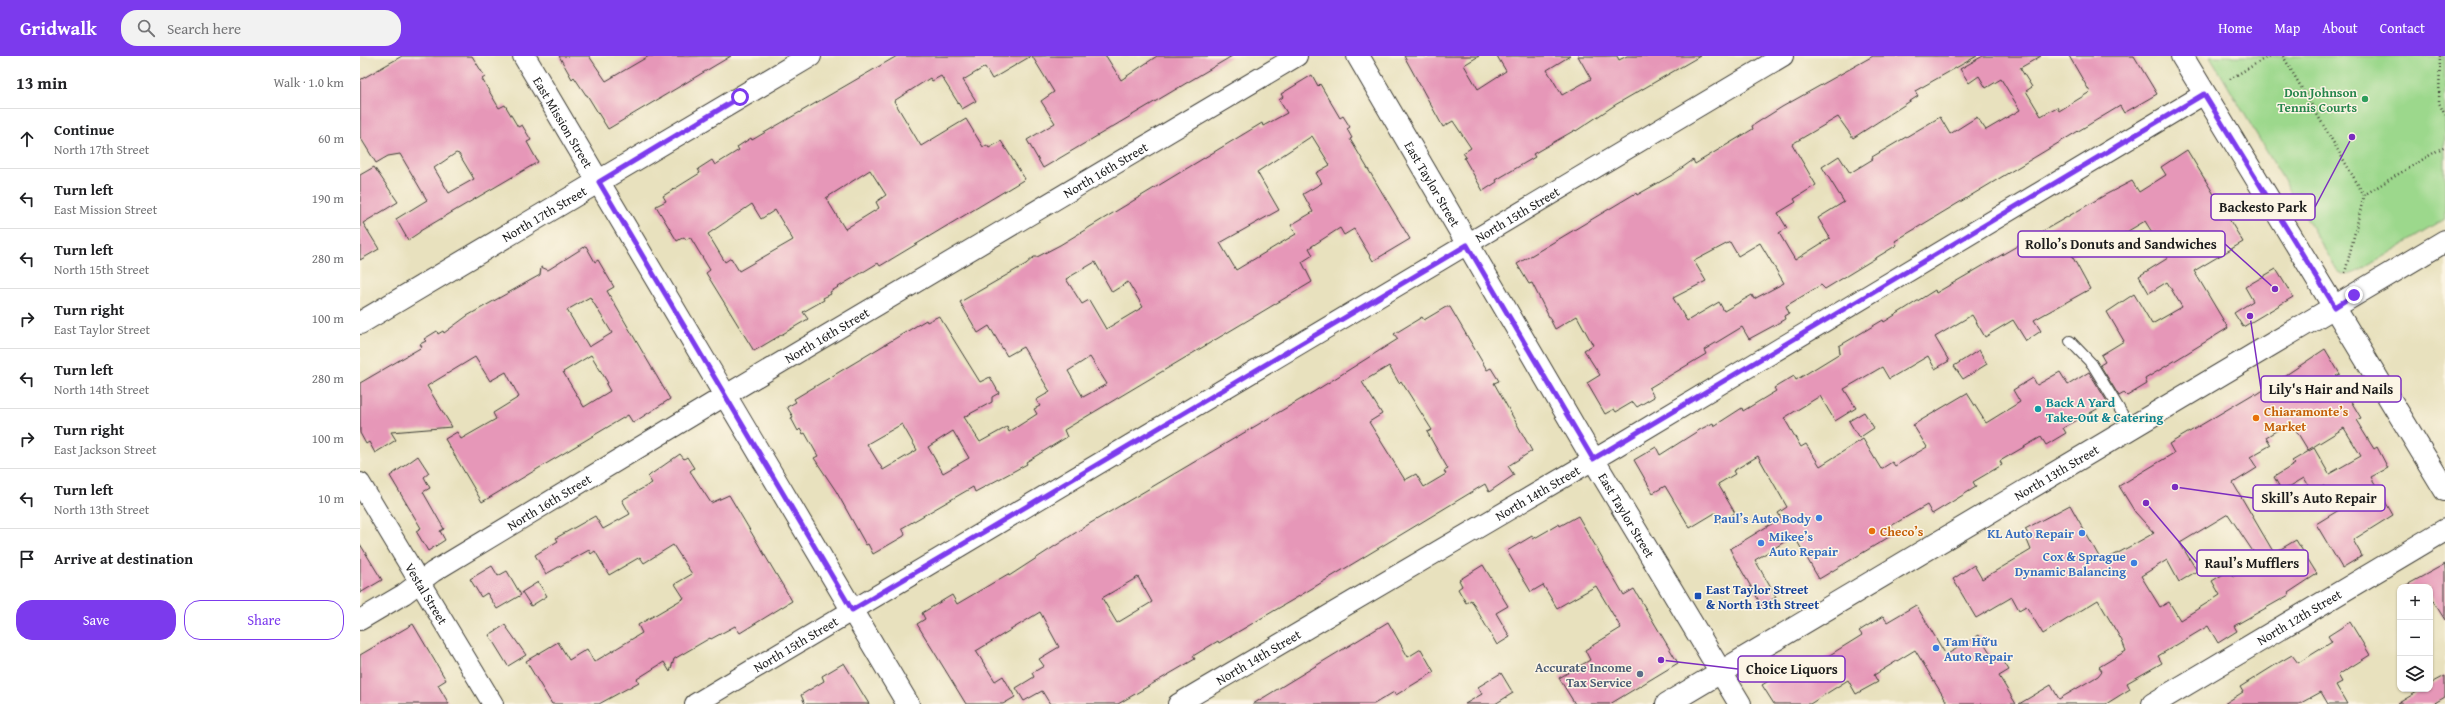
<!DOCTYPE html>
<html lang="en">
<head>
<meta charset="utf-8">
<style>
  body { margin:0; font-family:"Gentium Book Plus",serif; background:#f2f2f2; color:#202124 }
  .controls { position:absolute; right:12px; bottom:12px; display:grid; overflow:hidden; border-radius:8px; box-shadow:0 1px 3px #0004 }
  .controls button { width:36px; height:36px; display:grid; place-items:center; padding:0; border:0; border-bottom:1px solid #e0e0e0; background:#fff; color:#202124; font:20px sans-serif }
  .stop { position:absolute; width:12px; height:12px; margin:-9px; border:3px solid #7c3aed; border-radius:50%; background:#fff }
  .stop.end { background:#7c3aed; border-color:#fff; box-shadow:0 1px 4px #0008 }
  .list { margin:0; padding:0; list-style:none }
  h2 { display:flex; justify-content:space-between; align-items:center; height:52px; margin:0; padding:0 16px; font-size:17px }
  h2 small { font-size:13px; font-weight:400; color:#757577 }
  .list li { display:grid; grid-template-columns:26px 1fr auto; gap:12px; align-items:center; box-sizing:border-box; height:60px; padding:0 16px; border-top:1px solid #e0e0e0 }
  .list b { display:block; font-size:15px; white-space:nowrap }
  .list p { margin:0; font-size:13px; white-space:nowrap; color:#757577 }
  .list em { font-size:13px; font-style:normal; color:#757577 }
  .actions { display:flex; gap:8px; padding:12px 16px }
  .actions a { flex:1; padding:9px 0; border:1px solid #7c3aed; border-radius:16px; text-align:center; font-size:14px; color:#7c3aed }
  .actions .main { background:#7c3aed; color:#fff }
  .icon { flex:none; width:22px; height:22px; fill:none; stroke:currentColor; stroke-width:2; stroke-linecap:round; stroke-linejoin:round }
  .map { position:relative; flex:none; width:2085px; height:648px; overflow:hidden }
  header { display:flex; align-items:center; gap:24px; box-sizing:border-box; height:56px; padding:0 20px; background:#7c3aed; color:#fff }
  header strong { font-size:19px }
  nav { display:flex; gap:22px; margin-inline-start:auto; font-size:14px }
  .search { width:280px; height:36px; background:#f2f2f2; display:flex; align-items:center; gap:10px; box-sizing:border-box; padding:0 14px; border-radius:16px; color:#757577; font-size:15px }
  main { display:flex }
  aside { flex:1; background:#fff }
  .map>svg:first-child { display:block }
  .green { fill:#9cd88c; stroke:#5c7a54 }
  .building { fill:#e697b8; fill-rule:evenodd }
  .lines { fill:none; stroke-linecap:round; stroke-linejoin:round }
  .service-casing { stroke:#3b3a34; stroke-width:12 }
  .minor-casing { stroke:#3b3a34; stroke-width:22 }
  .tertiary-casing { stroke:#3b3a34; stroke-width:24 }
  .secondary-casing { stroke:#3b3a34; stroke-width:24 }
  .path { stroke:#3b3a34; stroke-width:2.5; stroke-dasharray:1 3; stroke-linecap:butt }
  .service { stroke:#fff; stroke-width:10 }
  .minor { stroke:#fff; stroke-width:20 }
  .tertiary { stroke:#fff; stroke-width:22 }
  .secondary { stroke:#fff; stroke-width:22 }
  .route { stroke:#7c3aed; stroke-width:5 }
  .leisure-dot { fill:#2e9e5b; stroke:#fcf5e5; stroke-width:1.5 }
  .culture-dot { fill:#0f9aa8; stroke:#fcf5e5; stroke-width:1.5 }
  .food-dot { fill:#e8710a; stroke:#fcf5e5; stroke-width:1.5 }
  .shop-dot { fill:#3f7fe0; stroke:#fcf5e5; stroke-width:1.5 }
  .transit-dot { fill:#1a4fb4; stroke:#fcf5e5; stroke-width:1.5 }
  .service-dot { fill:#5c6f8a; stroke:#fcf5e5; stroke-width:1.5 }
  .labels { text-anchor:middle; stroke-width:3; stroke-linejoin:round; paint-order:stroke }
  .leisure-label { font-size:13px; font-weight:bold; fill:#27864d; stroke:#fcf5e5; text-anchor:end }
  .street-label { font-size:13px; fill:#1c1c1c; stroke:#fcf5e5 }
  .culture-label { font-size:13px; font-weight:bold; fill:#0d838f; stroke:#fcf5e5; text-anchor:start }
  .food-label { font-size:13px; font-weight:bold; fill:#c56008; stroke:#fcf5e5; text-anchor:start }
  .shop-label { font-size:13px; font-weight:bold; fill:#366cbe; stroke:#fcf5e5; text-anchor:end }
  .transit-label { font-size:13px; font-weight:bold; fill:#164399; stroke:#fcf5e5; text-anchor:start }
  .service-label { font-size:13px; font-weight:bold; fill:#4e5e75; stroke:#fcf5e5; text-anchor:end }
  .leader { fill:none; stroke:#7b2cbf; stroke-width:1.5 }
  .callout-dot { fill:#7b2cbf; stroke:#fcf5e5; stroke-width:1.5 }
  .callout { fill:#fcf5e5; stroke:#7b2cbf; stroke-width:1.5 }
  .callout-label { font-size:14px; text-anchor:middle; font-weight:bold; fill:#1c1c1c }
</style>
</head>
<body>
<header>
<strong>Gridwalk</strong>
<div class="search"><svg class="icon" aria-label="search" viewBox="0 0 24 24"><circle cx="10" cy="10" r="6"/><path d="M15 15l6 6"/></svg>Search here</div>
<nav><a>Home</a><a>Map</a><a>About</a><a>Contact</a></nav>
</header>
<main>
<aside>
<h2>13 min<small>Walk · 1.0 km</small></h2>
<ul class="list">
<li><svg class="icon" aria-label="ahead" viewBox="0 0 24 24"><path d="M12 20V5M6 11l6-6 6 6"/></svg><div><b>Continue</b><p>North 17th Street</p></div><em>60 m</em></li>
<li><svg class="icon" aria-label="left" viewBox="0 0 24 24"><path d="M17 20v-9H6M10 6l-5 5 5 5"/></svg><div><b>Turn left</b><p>East Mission Street</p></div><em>190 m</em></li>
<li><svg class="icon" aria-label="left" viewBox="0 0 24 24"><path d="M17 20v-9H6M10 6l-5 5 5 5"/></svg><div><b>Turn left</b><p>North 15th Street</p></div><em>280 m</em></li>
<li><svg class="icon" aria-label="right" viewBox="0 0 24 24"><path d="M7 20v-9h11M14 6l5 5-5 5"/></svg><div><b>Turn right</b><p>East Taylor Street</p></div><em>100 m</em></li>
<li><svg class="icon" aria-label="left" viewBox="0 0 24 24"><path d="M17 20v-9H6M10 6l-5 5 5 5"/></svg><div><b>Turn left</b><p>North 14th Street</p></div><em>280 m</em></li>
<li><svg class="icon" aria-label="right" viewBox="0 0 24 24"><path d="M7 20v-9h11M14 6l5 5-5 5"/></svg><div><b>Turn right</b><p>East Jackson Street</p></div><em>100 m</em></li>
<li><svg class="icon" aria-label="left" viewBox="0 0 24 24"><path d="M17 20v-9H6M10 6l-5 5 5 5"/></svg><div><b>Turn left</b><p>North 13th Street</p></div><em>10 m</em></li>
<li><svg class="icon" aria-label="arrive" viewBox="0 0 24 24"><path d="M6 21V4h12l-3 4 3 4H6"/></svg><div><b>Arrive at destination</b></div></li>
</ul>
<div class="actions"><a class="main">Save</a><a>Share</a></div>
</aside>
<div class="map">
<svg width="2085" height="648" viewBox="0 0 2085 648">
  <rect width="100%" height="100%" fill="#fcf5e5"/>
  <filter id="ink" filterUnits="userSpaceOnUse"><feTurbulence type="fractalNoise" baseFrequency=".025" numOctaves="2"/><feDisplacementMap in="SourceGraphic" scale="8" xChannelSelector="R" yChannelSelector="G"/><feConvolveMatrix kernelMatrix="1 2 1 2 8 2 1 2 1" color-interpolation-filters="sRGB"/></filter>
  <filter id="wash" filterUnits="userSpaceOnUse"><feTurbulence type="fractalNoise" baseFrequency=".012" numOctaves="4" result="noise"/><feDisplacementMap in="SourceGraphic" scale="16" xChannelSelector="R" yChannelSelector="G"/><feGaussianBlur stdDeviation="0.9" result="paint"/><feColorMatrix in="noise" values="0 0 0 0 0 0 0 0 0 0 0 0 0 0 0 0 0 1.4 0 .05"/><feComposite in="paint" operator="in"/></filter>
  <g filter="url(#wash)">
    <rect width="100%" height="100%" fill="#e8e1be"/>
    <path class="green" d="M1850,0h235v163l-84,51c-9,4 -16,8 -24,0z"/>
    <g id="blocks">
      <path class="building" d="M42,0h70l13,21 -3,2 17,29 6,-3 13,22 4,-2 9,15 -4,2 11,20 -118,69v1l-12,8 -12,-21 31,-19 -27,-46 -12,2 -12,7 -16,-26v-57zM96,97l3,1 15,25 -25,14 -15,-25z
        M199,0h30l17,25 43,-25h82l-123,73 -21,-34h-1l-12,-18 -2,2z
        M537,0h134l-39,23 -7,-12 -22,13 13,21 -14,8 -21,-33 -9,5 -2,-3 -36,23 27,45 45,-27 17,28 4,-2 2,3 12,-7 24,38 -145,87 -2,-3 -48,29 1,2 -8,4 1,2 -21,12 5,7 -54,32 -48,-78 4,-3 -20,-33 -4,3 -2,-3 -7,4 -21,-35 10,-5 -3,-5 37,-23 -2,-4 14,-9 3,5 24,-15 -2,-3 14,-9 1,2 24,-14zM510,114l16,25 -10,7 3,6 -34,21 -19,-31zM392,148l9,15 14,-9 18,30 -54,31 -8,-13 -6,4 -17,-28z
        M672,0h74l15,24 36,-24h75l-189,112 -16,-28 28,-17 -14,-22 13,-9z
        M1044,0h75l-15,9 14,24 28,-18 -9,-15h73l-23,14 15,25 29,-16 -13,-23h39l2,4 8,-4h73l-85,49 -39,26 -1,-1 -42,24 2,3 -39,23 1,2 -14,9 -19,-33 2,-1 -3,-4 8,-5 -18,-27 -10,6z
        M1513,0h104l-62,35 3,5 -65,42 -15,-21 -46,27 24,41 -22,14 2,3 -18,11 9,15 -8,5 16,27 35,-22 -12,-20 26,-16 -22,-35 17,-11 11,17 23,-14 -1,-2 68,-40 10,17 27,-17 9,13 34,-20 -19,-31 -15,9 -7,-12 -10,7 -9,-14 23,-13h58l-21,12 12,19 -6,4 15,25 16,-9 2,4 31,-19 -21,-36h65l23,38 -33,19 -4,-7 -225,135 2,4 -72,44 -4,-4 -35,21 3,7 -5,3 1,3 -12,7 -24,13 -7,-12 -38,23 2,4 -57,34 5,9 -17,10 -4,-5 -17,10 -2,-3 -9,5 -18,-31 13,-8 -16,-25 9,-5 -16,-29 -22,13 -23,-46 -3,1 -12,-20 119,-71 1,2 35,-20 21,-15 2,4 58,-35 -1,-3 30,-19zM1370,186l8,14 22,-13 24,40 -30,16 -2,-4 -28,16 -5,-9 -32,19 -14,-23 33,-17 -12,-20z
        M952,19l6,11 2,-2 20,34 3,-2 7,11 -3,2 5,9 -2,1 60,100 -37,22 -19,-32 -10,6 -4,-7 -31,20 4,7 -11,7 10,20 -248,148 3,7 -41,25 1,2 -52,28 -2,-5 -71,41 3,6 -1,2 -31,18 -5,-10 -2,1 -30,-54 -22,-33 4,-2 -13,-23 -2,1 -3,-5 -2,2 -7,-13 2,-1 -6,-10 9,-5 -2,-3 132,-79 1,2 12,-6 41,66 10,-5 9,16 -7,4v5l-28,15 16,25 27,-15 2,5 28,-18 -3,-5 6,-3 -4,-6 14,-8 -27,-45 -16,9 -18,-30 -11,7 -18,-31 66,-38 8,-7h3l23,-12 202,-122 1,3 24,-13 -8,-13 4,-3 -2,-3zM952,80l18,29 -14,8 6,10 -19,11 10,18 -22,13 5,9 -60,36 -16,-27 59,-33 -22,-38zM735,206l17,30 16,-10 15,25 -37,22 -17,-29 -7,4 -16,-25zM730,301l17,27 -24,13 -15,-26zM542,368l15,26 -34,20 -16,-26zM593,375l16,27 -26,15 -15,-26z
        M1827,94l56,92 -49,29 34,57 -83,51 2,5 -20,12 -3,-3 -5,3 -19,-31 5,-3 -4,-7 23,-14 -17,-29 27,-18 18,30 30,-17 -15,-25 -18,11 -10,-17 29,-18 -23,-37 -37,22 -5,-5 -31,18 18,33 -56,31 7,11 -15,10 -13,-21 -28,17 -13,-22 -37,22 14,24 -14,8 -7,-13 -39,23 -7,-12 -38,22 12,19 -21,13 -15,-25 -36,22 17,29 5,-3 14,22 43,-27 18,30 11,-7 3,4 32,-19 -14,-22 54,-32 19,30 34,-21 -7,-12 20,-12 4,7 23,-13 8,13 21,-13 19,31 -45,25 3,5 -20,12 -5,-8 -41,24 2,4 -29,17 3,5 -44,27 -5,-9 -38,22 5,7 -75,45 -25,-43 -39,24 21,37 -14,9 -27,-47 -5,-10 51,-31 -3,-5 9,-6 -29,-51 -25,15 2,3 -17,10 17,29 -15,9 -5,-9 -25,15 -25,-42 -12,7 -19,-33 22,-13 4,8 41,-26 12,-6 1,3 28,-18 1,3 33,-20 -2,-3 20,-12 2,4 44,-27 -1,-7 24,-14 20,-12 1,2 51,-32 1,3 169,-98 27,-14 7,11 27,-17 -5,-8z
        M14,111l24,35 -35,21 16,26 -19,11v-85z
        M226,190l9,16 3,-2 16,27 -7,4 63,108 -37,24 -5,-8 -146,87 -37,-63 12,-7 4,7 35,-20 -3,-6 26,-16 -13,-25 -16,9 -15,-24 -48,29 25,41 -61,5 5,8 -21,13 -6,-11 -3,2 -6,-11v-50l62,-36 -2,-3 6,-3 -2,-2 13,-8 1,3 5,-3 1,2 23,-17 73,-41 1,-8 7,3zM230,241l22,36 -23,14 -22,-37zM231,299l17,28 -2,1 4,7 -26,16 -21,-35z
        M1916,213l17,28 -50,30 -9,-14 19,-12 -8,-14z
        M1086,251h4l37,63 4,-2 8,13 -5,2 38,68 -24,15 6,9 -25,17 -4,-8 -189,114 -77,45 -1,-2 -25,15 2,3 -77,45h-68l-8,-13 -18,10 -8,-13 18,-11 -2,-4 12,-7 -5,-7 20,-12 -19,-35 -64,39 19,30 8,-5 12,21 -12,7h-37l-49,-80 8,-5 -3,-6 30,-18 5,9 51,-30 1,2 80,-52 226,-133 83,-52 -4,-5 28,-17 2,3zM1029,310l10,17 2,-2 31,49 -5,2 21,37 -4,2 2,3 -22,13 -8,-13 -11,6 -36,-58 13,-8 -20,-32zM778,521l14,25 -35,21 -15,-25z
        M1965,293l15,25 -4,2 25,42 -5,2 18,29 3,-2 11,21 -17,9 22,38 -40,25 9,16 -20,12 -26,-44 23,-14 -15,-24 -11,6 -9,-14 -22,13 -8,-14 21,-13 -3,-3 22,-13 15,26 32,-18 -17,-28 -36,22 -17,-28 -25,15 5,8 -21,12 7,11 -24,15 41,70 22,-13 21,34 -29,19 1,2 -55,31 3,5 -19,12 -10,-17 -50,30 4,7 -35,20 3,6 -24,15h-87l32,-19 8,14 39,-23 4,-5 -3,-4 27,-16 -4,-10 -24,-41 -55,34 -17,-28 -7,4 -7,-13 -36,21 -23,-39 21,-14 8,14 49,-29 -4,-10 3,-3 -5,-8 45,-24 32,57 52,-29 -19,-21 -16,-26 55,-33 -5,-9 86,-51 1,2zM1868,458l32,48 -27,15 -3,-7 -18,11 8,14 -40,25 -11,-18 -9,5 -19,-31 26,-16 12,22 18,-11 -17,-28z
        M1619,294l8,14 -24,15 -9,-13z
        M1504,356l10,16 -15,10 -10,-17z
        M320,398l4,5 3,-2 7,11 -4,3 21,32 18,-8 63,106 -52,32 -5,-7 -24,13 -1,-1 -36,21 -4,13 -6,-10 -27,17 2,3 -40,22h-47l-26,-43 32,-19 11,18 18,-11 7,13 48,-29 -4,-8 46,-27 -9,-14 17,-10 -19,-29 -29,18 -4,-6 -31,18 -14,-24 -4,3 -2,-4 -43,24 -11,-19 23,-14 -2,-3 39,-22 8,13 27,-15 -8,-14 30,-17 -4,-6 2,-2z
        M58,400l11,17 -5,4 6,11 -7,4 21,37 -4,2 5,9 -17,11 -12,-20 5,-3 -31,-52z
        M1218,460l46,79 10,-6 44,74 -68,41h-35l-16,-26 31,-18 -5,-10 36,-22 -25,-42 -39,22 -14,-23 -12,7 -24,-41 25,-15 1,3 26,-15 1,2z
        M0,488l22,36 -22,13z
        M2085,508v56l-15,-24v-9h-27z
        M1123,509l25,41 -12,7 14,24 -13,8 -26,-45 -5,3 -8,-14 4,-3 -3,-6z
        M132,510l6,10 9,-5 14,24 -24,14 -10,-16 -6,4 -11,-18z
        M178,526l9,14 -16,10 -9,-14z
        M1556,549l30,50 33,-20 17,27 6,-3 7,11 -10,6 17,28h-68l-33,-54 -41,25 4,7 -22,12 -8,-14 -38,24h-36l-12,-19 26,-16 1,2 6,-4 4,7 63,-39 -3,-4 24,-15 4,6z
        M1028,566l20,35 13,-8 13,23 -38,23 -2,-3 -20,12h-121z
        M1990,566l20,33 -32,20 4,7 -6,3 11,19h-19l-7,-12 -22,12h-75l19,-12 -3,-5 40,-25 12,-7 6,8 34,-21 -4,-6z
        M53,568l33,56 -8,5 11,19h-89v-49z
        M145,569l21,30 -18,11 -19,-31z
        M484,607l25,41h-64l-4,-9 23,-14 -2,-5z
        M1141,617l12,20 -18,11h-30l17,-10 -4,-7z
        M2085,620v21l-12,7h-36l25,-15h8v-5z"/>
    </g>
  </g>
  <g filter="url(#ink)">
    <use href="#blocks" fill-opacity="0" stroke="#3b3a34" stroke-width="1"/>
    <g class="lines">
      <defs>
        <path id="service" d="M1710,285l22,23 39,64"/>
        <g id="minor">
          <path id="s1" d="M0,427l133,221"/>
          <path id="s2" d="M0,564l44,-26 29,-22 293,-177 571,-339"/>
          <path id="s3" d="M335,648l1088,-648"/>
          <path id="s4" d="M818,648l439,-258 587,-352"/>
        </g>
        <g id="tertiary">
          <path id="s5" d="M164,0l384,648"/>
          <path d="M1822,0l263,434"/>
          <path id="s6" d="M1793,648l292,-174"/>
        </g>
        <g id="secondary">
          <path id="s7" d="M998,0l235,403 147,245"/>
          <path id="s8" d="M0,267l450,-267"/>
          <path id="s9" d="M1307,648l778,-463"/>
        </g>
      </defs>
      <use href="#service" class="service-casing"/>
      <use href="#minor" class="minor-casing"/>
      <use href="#tertiary" class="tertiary-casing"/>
      <use href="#secondary" class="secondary-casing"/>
      <path class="path" d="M1923,0l81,139
        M2080,0l-1,47 6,12
        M1870,23l39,-23
        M1985,217l19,-78 81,-49"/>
      <use href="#service" class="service"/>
      <use href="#minor" class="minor"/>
      <use href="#tertiary" class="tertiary"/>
      <use href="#secondary" class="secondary"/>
    </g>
  </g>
  <g class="lines" filter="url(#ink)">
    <path class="route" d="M380,41l-141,85 253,428 615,-365 126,214 611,-365 131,213 19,-12"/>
  </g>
  <circle class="leisure-dot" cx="2005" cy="43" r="4"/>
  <circle class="culture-dot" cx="1678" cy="353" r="4"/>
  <g class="food-dot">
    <circle cx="1896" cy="362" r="4"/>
    <circle cx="1512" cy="475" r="4"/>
  </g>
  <g class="shop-dot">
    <circle cx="1459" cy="462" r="4"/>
    <circle cx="1722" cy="477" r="4"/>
    <circle cx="1401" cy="487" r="4"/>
    <circle cx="1774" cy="507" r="4"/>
    <circle cx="1576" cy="592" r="4"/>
  </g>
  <rect class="transit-dot" x="1334" y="536" width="8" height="8" rx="2"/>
  <circle class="service-dot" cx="1280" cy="618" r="4"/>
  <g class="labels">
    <g class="leisure-label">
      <text x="1997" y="41">Don Johnson<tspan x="1997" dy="15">Tennis Courts</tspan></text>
    </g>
    <g class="street-label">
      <text dy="5" stroke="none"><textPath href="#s5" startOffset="77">East Mission Street</textPath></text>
      <text dy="5" stroke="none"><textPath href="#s2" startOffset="871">North 16th Street</textPath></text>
      <text dy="5" stroke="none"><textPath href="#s7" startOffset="148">East Taylor Street</textPath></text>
      <text dy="5" stroke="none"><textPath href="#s8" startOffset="214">North 17th Street</textPath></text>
      <text dy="5" stroke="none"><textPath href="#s3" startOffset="957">North 15th Street</textPath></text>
      <text dy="5" stroke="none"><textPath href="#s2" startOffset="547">North 16th Street</textPath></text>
      <text dy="5" stroke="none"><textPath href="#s9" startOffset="453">North 13th Street</textPath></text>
      <text dy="5" stroke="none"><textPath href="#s4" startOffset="417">North 14th Street</textPath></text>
      <text dy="5" stroke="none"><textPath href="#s2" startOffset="223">North 16th Street</textPath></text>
      <text dy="5" stroke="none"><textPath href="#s7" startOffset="532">East Taylor Street</textPath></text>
      <text dy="5" stroke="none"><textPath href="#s1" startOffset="129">Vestal Street</textPath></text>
      <text dy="5" stroke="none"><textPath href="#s6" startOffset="170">North 12th Street</textPath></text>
      <text dy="5" stroke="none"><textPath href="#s3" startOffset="117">North 15th Street</textPath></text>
      <text dy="5" stroke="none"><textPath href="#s4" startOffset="93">North 14th Street</textPath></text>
    </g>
    <g class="culture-label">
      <text x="1686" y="351">Back A Yard<tspan x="1686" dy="15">Take-Out &amp; Catering</tspan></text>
    </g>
    <g class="food-label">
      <text x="1904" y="360">Chiaramonte’s<tspan x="1904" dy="15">Market</tspan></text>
      <text x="1520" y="480">Checo’s</text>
    </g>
    <g class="shop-label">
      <text x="1451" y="467">Paul’s Auto Body</text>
      <text x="1714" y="482">KL Auto Repair</text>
      <text x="1409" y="485" text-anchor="start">Mikee’s<tspan x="1409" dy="15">Auto Repair</tspan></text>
      <text x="1766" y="505">Cox &amp; Sprague<tspan x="1766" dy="15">Dynamic Balancing</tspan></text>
      <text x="1584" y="590" text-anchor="start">Tam Hữu<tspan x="1584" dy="15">Auto Repair</tspan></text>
    </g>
    <g class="transit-label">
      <text x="1346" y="538">East Taylor Street<tspan x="1346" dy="15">&amp; North 13th Street</tspan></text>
    </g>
    <g class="service-label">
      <text x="1272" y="616">Accurate Income<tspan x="1272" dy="15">Tax Service</tspan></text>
    </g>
  </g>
  <path class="leader" d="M1992 81L1955 151M1915 233L1865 188M1890 260L1901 333M1815 431L1893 442M1786 447L1837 507M1301 604L1378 613"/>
  <g class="callout-dot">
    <circle cx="1992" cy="81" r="4"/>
    <circle cx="1915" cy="233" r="4"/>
    <circle cx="1890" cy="260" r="4"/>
    <circle cx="1815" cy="431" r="4"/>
    <circle cx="1786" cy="447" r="4"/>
    <circle cx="1301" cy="604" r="4"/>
  </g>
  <g class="callout">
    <rect x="1851" y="138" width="104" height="26" rx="4"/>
    <rect x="1658" y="175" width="207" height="26" rx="4"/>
    <rect x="1901" y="320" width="140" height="26" rx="4"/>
    <rect x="1893" y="429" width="132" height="26" rx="4"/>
    <rect x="1837" y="494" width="111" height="26" rx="4"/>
    <rect x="1378" y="600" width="107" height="26" rx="4"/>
  </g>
  <g class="callout-label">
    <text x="1903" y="156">Backesto Park</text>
    <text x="1761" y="193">Rollo’s Donuts and Sandwiches</text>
    <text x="1971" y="338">Lily's Hair and Nails</text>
    <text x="1959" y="447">Skill’s Auto Repair</text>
    <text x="1892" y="512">Raul’s Mufflers</text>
    <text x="1432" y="618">Choice Liquors</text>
  </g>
</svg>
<div class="controls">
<button>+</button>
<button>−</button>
<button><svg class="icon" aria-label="layers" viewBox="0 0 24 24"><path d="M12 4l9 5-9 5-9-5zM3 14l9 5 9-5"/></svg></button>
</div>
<div class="stop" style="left:380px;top:41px"></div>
<div class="stop end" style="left:1994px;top:239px"></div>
</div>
</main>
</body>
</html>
